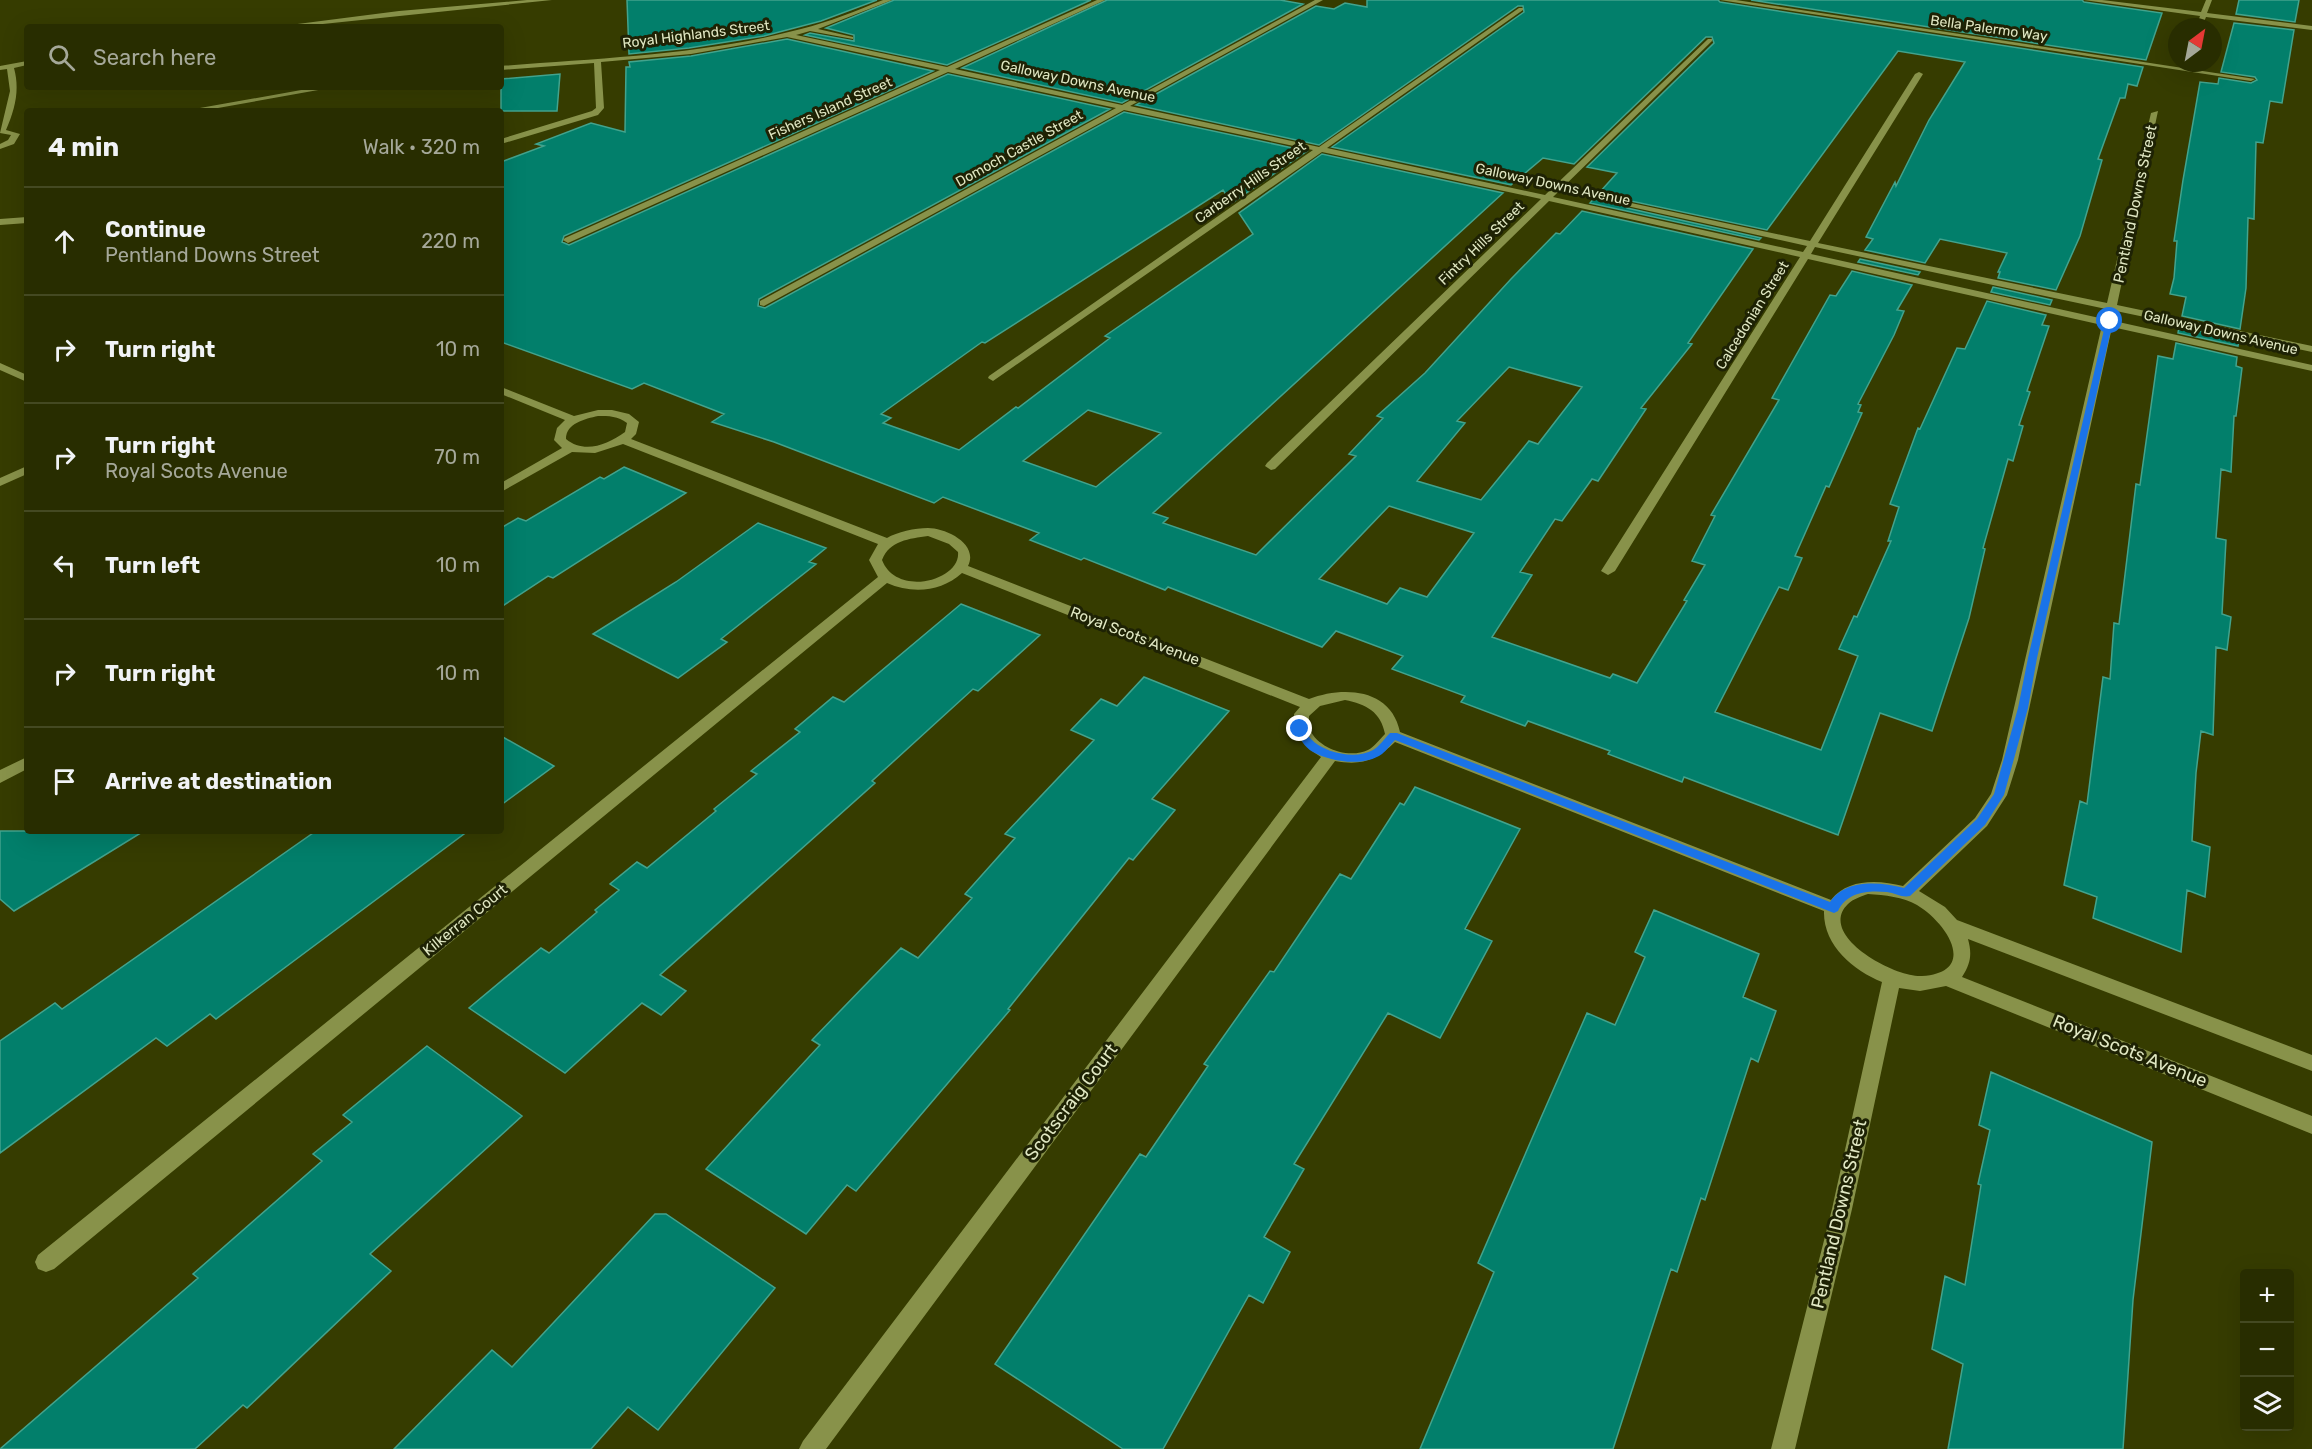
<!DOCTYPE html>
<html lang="en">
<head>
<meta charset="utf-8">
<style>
  body { margin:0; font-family:Rubik,sans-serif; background:#30350a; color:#f1f3f6 }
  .controls { position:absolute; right:18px; bottom:18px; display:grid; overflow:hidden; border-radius:6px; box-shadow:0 6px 24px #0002 }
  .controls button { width:54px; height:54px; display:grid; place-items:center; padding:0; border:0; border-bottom:2px solid #444922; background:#282d00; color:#f1f3f6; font:30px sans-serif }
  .compass { position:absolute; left:2168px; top:18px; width:54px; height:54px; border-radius:50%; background:#282d00; box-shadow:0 6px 24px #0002; rotate:32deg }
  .stop { position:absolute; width:18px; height:18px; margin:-14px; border:4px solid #1a73e8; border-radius:50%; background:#fff }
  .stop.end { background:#1a73e8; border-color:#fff; box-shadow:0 2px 6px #0008 }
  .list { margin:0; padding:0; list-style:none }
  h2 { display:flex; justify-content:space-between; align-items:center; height:78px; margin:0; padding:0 24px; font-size:26px }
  h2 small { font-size:20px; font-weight:400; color:#a5a899 }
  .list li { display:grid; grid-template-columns:39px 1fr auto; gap:18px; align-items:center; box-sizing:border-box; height:108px; padding:0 24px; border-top:2px solid #444922 }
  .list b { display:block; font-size:22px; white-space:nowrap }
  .list p { margin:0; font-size:20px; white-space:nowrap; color:#a5a899 }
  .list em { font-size:20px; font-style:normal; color:#a5a899 }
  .icon { flex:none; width:33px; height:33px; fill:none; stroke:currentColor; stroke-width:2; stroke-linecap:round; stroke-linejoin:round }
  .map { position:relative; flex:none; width:2312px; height:1449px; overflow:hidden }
  .search { position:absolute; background:#282d00; box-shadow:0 6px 24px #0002; left:24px; top:24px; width:480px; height:66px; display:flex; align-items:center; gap:15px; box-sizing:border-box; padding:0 21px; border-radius:6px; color:#a5a899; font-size:22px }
  .panel { position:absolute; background:#282d00; box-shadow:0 6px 24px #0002; left:24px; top:108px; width:480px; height:726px; border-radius:6px }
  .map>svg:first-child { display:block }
  .building { fill:#027f6b; stroke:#42a38d; stroke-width:1.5; fill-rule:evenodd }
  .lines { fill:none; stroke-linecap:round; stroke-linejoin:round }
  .minor { fill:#88924a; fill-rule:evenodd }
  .route { fill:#1a73e8 }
  .labels { text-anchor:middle; stroke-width:6; stroke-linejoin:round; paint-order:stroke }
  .far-street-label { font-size:14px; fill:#e0e7c3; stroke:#1e2204 }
  .street-label { font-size:15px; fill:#e0e7c3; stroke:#1e2204 }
  .near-street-label { font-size:18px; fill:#e0e7c3; stroke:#1e2204 }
</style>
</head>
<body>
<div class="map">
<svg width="2312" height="1449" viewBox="0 0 2312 1449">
  <rect width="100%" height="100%" fill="#363c00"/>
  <path class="building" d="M627,0h250l-56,21 -57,15 -75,12 -60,6z
    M894,0h197l-144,65 -142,-30 5,-2 44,8v-6l-28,-7z
    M1107,0h173l23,4 -181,99 -160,-35z
    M1367,0h351l2,2 423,65 -6,19 -9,-2 -3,14h-5l-22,61 4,1 -22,76 -24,54 -58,-12 2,-6h-2l9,-19 -67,-14 -15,24 -60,-13 8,-11 -7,-2 29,-55 1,4 33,-66 36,-58 -67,-11 -131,179 -136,-29 -6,5 2,2 134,30 -2,2 -169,-37 27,-30 -30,-6 127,-124 -2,-6h-6l-132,127 -31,-6 -32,27 -179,-38 192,-135 -1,-6h-5l-199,139 -183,-40 180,-99 18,3 11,-6 22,4z
    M1751,0h331l2,2 78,11 -16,47z
    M2239,0h60l-4,22 -59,-8z
    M2234,23l60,7 -12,73 -12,-2 -7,42 -7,-1 -2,77 -6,-1 -2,70 -6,41 -58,-13 4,-19 -16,-3 4,-16 3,-37h-3l9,-61 17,-98 18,2 1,-6 32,5 6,-3 -2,-3 -34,-5z
    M787,39l146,32 -369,165 -2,6 7,3 379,-171 162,35 -351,190 -1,7 7,2 359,-196 183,39 -75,52 -9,-13 -238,153 -3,-1 -101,72 10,4 -8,5 76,27 57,-43 2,1 92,-70 -5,-2 148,-102 -14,-21 83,-59 181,39 -350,320 15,5 -5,5 93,32 100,-99 -7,-2 34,-36 -6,-2 48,-43 86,-94 45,-46 4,1 22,-23 171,38 -65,94 4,1 -51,64 5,1 -48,72 -6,-2 -30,42 -7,-2 -35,53 12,3 -40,62 118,41 3,-4 24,9 50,-82 -3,-1 21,-35 -13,-4 23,-45 -4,-1 68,-115 -7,-2 58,-103 6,1 16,-25 60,14 -15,25 7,1 -10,24 -36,69 3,1 -3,7 4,1 -33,74 -3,-1 -31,70 7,2 -14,32 -9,-3 -64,125 106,38 37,-94 -19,-7 15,-33 3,1 34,-76h-3l11,-34 -9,-3 28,-76 2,1 37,-81 8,1 22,-48 59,14 -4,10 7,1 -22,65 3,1 -11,33 4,1 -10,35 -5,-2 -25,89 2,1 -16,69 -37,113 -52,-18 -42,122 -154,-58 -2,5 -74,-28 2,-3 -82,-30 -3,5 -64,-24 4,-6 -73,-27 11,-13 -67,-25 -14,16 -154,-60 -3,3 -81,-32 -3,2 -51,-20 9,-7 -96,-36 -9,6 -160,-61 -62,-20 12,-8 -80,-31 -12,6 -131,-47v-180l43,-16 -8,-2 55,-21 34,9 1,-65h4l-1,-5 62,-6zM1509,367l73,20 -44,57 -9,-3 -48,59 -64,-19 48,-58 -8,-2zM1088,410l73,23 -65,54 -73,-26zM1389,506l85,27 -47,64 -27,-9 -13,16 -68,-25z
    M560,74l-3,37h-56v-32z
    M1860,259l60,13 -2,3 -60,-13z
    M1993,287l59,13 -2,5 -59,-13z
    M2179,327l60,12 -1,7 -60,-13z
    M2176,343l61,14 -1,9 6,2 -6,48h-2l-3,56 -10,-3 -5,69 10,2 -4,74 9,3 -4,33 -11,-3 -3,88 -12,-4 -5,42 -4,68 18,6 -5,50 -18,-7 -6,62 -88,-34 4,-21 -33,-12 16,-84 7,3 16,-127 7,2 4,-56 5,1 17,-140 4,1 18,-129 15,3z
    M624,467l62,26 -133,85 -5,-2 -47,31v-79l17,-10 8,3 74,-44 4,2z
    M758,523l68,25 -17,14 7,2 -95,75 6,3 -49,36 -85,-44 83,-52z
    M961,604l79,31 -62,56 -5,-2 -101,92 3,2 -215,192 26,16 -25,24 -19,-12 -77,70 -96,-65 72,-60 8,5 48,-41 -2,-2 24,-20 -9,-6 27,-22 10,6 69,-57 -2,-2 43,-35 -6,-3 49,-39 -5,-3 38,-32 11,5z
    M1144,677l85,34 -77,88 23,11 -42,50 -4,-2 -121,151 2,1 -154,181 -9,-6 -41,49 -100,-65 114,-124 -8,-5 89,-92 17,10 54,-60 -7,-4 50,-56 -10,-4 89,-94 -23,-10 30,-31 16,7z
    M501,736l53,30 -53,39z
    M1415,787l105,42 -55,100 27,12 -52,97 -52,-25 -94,151 10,5 -40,68 26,15 -27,51 -14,-8 -86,154h-40l-128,-85 145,-210 6,3 62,-91 -4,-2 66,-93 4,1 66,-98 11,5 49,-76 4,2z
    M0,831h144l-130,80 -14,-12z
    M316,831h152l-252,188 -6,-5 -43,32 -11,-8 -156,115v-112l55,-38 7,6z
    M1654,910l105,44 -16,43 33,14 -18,51 -7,-4 -46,142 -4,-2 -24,74 -6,-3 -58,180h-193l74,-177 -16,-9 62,-143 47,-107 28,12 30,-68 -10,-5z
    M427,1046l95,70 -152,138 21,17 -144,137 -4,-3 -48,44h-195l198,-171 -5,-4 129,-113 -9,-7 39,-32 -9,-7z
    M1991,1072l161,70 -19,158 -10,149h-175l15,-85 -31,-15 13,-73 20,9 16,-100 -3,-1 12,-54 -11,-5z
    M655,1214h11l109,74 -117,142 -30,-23 -37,42h-197l98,-99 20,17z"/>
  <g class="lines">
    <path class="minor" d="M527,0h25l-258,27h-20l125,-16z
      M883,0h9l-74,29 35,8v2l-43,-8 -14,4 151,32 150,-67h8l-150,69 167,36 193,-105h8l-193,106 189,41 200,-139h4v2l-196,138 218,47 163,-156h4v2l-159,156 250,55 4,-6 -180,-40 4,-3 179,38 105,-167 4,-2 4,2 -105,169 289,60 44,-190 7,-2 -41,194 195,41v6l-196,-41 -2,10 198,44v6l-200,-44 -94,433 -11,35 -20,31 -68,65 26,16 12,13 355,135v16l-344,-132c4,15 3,24 -6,38l350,139v18l-366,-148 -26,5 -21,-3 -47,221 -57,240h-24l61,-240 50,-227c-29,-12 -59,-37 -58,-71l-429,-169c-19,18 -33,24 -60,19l-509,688h-27l4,-8 518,-684c-18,-12 -27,-20 -27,-43l6,-7 -338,-134c-21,19 -50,21 -75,10l-833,686 -8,3 -8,-3 -3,-7 3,-7 840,-678 -9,-17 9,-16 -255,-100 -28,9 -23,-1 -71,40v-9l61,-35 -8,-8 3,-12 8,-8 -64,-26v-7l73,29 24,-6h14l17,4 10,8 -3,12 -5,5 256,99c10,-6 28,-10 41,-10 18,0 51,16 40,38l341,133c34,-13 82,-11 91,33l431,168c17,-22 48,-20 72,-14l72,-68 16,-24 11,-34 100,-435 -294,-66 -193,312 -7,4 -7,-4 199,-314 -251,-56 -274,268 -4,1 -6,-4 2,-3 274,-264 -219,-47 -329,229 -5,-3 1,-2 324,-226 -189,-40 -360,196 -4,-1v-4l356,-193 -168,-36 -380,171 -5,-3 2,-2 375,-168 -153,-33 -96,17 -90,8 3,46 -6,7 -97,29v-5l91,-28 4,-3 -2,-45 -93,7v-4c100,-8 202,-11 300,-37 28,-7 55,-18 82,-29zM1815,247l291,62 -2,10 -293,-65zM598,416c11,0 20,0 29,7l-2,9c-18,13 -41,22 -59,7 0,-16 19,-20 32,-23zM928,536l21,8 9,8c3,28 -61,46 -76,8 8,-20 27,-21 46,-24zM1345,700c21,4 36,12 40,34 -5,5 -11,13 -17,16 -19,9 -49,-1 -58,-20 -2,-4 -1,-10 -1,-14l11,-10zM1868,894c17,1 35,3 49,11 30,18 62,67 5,71 -27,2 -106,-41 -74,-72 5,-5 14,-8 20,-10z
      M1720,0h16l519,79 -4,2z
      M2084,0h18l99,12 5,-12h6l-5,13 105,13v4l-106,-13 -4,10h-6l4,-11z
      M27,61v4l-13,3c6,22 1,41 -8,62l14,4 -6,10 -14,5v-5l8,-4 3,-5 -11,-2 10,-42 -3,-22 -7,1v-4z
      M318,87h17l-134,24h-18z
      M27,217v6l-27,2v-6z
      M0,363l27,12v7l-27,-12z
      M27,466v8l-27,12v-8z
      M27,757v12l-27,14v-13z"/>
  </g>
  <path class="route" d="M2110,319l3,2 -76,337 -9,50 -24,87 -19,30 -75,71c-8,2 -15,-3 -23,-4 -20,-2 -40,0 -49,19l-4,2 -439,-173c-4,4 -8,10 -13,14 -18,13 -51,8 -69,-2 -9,-5 -13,-14 -18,-23l5,-3 4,1c2,4 4,9 7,12 13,14 45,21 62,11 6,-3 12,-12 17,-17h7l433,169c16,-24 50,-20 74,-14l73,-69 17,-25 24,-86 10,-50 78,-337z"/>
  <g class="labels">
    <g class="far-street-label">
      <text transform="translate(1989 28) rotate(8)" y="5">Bella Palermo Way</text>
      <text transform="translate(696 34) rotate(-7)" y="5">Royal Highlands Street</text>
      <text transform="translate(1078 81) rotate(12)" y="5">Galloway Downs Avenue</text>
      <text transform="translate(830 108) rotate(-24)" y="5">Fishers Island Street</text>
      <text transform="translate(1019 148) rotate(-29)" y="5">Domoch Castle Street</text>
      <text transform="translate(1250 182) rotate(-35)" y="5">Carberry Hills Street</text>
      <text transform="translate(1553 184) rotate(12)" y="5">Galloway Downs Avenue</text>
      <text transform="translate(1481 243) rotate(-44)" y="5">Fintry Hills Street</text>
      <text transform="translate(1752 315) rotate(-58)" y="5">Calcedonian Street</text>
      <text transform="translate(2221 332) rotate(13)" y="5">Galloway Downs Avenue</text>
    </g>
    <g class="street-label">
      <text transform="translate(2135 204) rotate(-78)" y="5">Pentland Downs Street</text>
      <text transform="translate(1135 636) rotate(21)" y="5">Royal Scots Avenue</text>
      <text transform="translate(465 920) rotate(-39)" y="5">Kilkerran Court</text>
    </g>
    <g class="near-street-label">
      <text transform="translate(2130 1051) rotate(22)" y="6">Royal Scots Avenue</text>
      <text transform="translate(1071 1102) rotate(-53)" y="6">Scotscraig Court</text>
      <text transform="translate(1839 1214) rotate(-77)" y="6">Pentland Downs Street</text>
    </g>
  </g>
</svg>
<div class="controls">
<button>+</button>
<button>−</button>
<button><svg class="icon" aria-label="layers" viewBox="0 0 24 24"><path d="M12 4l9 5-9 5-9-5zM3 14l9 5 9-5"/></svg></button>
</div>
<svg class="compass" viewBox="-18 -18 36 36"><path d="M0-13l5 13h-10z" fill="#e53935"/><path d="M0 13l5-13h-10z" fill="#a5a899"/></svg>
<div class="stop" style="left:2110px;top:321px"></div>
<div class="stop end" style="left:1300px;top:729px"></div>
<div class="search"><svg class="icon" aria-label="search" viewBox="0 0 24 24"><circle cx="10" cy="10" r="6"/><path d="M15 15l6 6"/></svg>Search here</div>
<section class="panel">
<h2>4 min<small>Walk · 320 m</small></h2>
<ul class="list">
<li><svg class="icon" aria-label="ahead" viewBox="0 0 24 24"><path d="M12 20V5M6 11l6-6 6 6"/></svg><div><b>Continue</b><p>Pentland Downs Street</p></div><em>220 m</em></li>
<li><svg class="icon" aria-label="right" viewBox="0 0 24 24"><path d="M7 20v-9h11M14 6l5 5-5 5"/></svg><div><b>Turn right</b></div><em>10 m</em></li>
<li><svg class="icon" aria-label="right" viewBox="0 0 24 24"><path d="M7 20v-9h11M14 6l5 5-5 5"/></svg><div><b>Turn right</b><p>Royal Scots Avenue</p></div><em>70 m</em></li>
<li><svg class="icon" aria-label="left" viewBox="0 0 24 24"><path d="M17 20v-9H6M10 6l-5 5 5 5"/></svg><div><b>Turn left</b></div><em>10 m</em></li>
<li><svg class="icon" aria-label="right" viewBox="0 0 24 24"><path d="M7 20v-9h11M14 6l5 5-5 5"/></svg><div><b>Turn right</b></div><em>10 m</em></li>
<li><svg class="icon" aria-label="arrive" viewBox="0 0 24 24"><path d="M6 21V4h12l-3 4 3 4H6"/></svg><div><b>Arrive at destination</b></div></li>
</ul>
</section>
</div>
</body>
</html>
